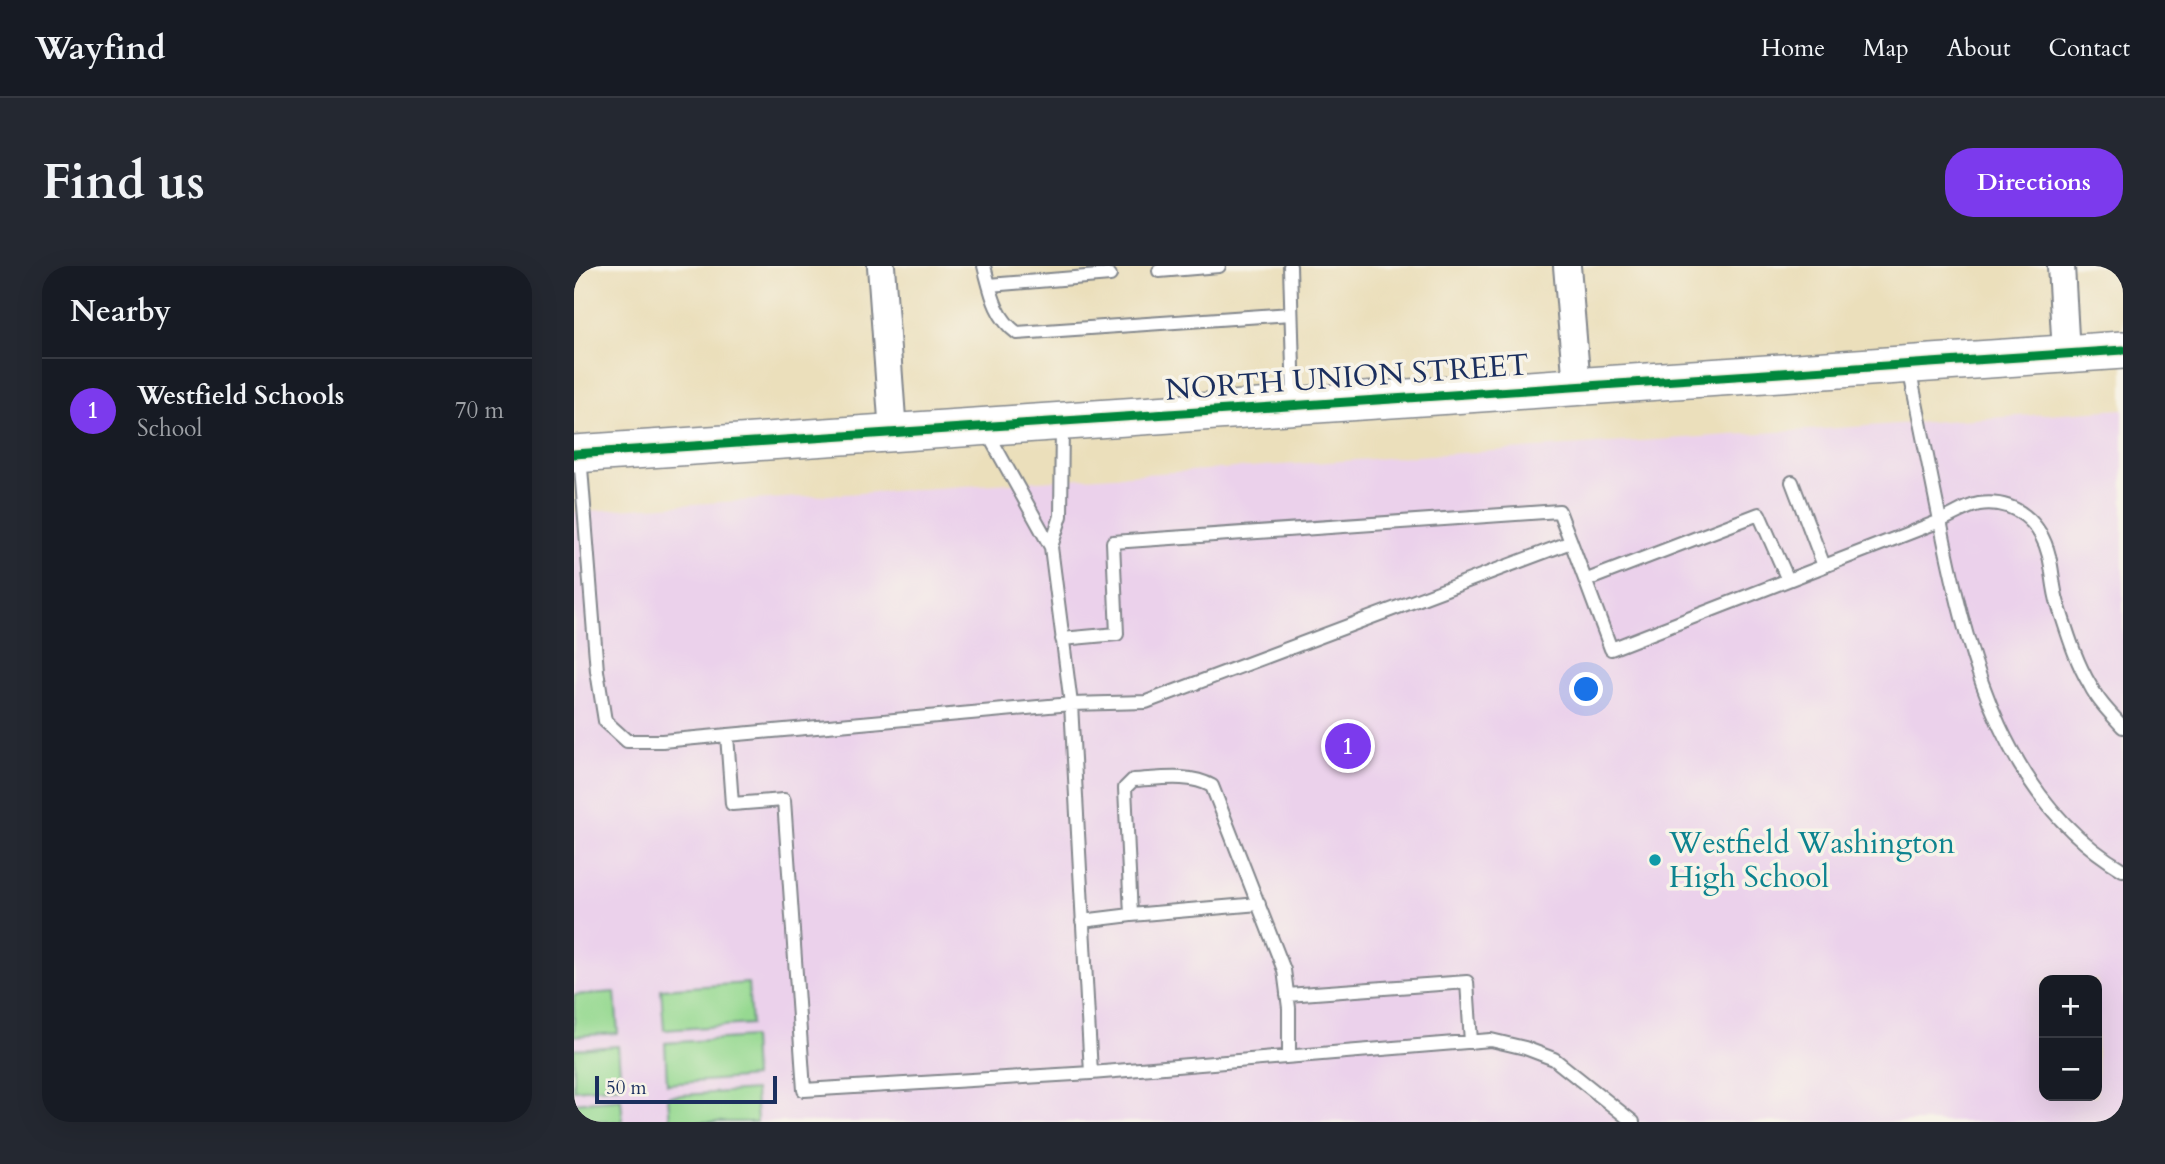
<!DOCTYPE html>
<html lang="en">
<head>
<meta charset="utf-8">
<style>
  body { margin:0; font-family:Cardo,serif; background:#242831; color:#f1f3f6 }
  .controls { position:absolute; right:21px; bottom:21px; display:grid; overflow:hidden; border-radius:14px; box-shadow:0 7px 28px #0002 }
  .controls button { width:63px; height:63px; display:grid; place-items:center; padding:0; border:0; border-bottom:2px solid #363941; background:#171b24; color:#f1f3f6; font:35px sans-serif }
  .scale { position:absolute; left:21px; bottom:18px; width:182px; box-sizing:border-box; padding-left:7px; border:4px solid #1b2f5e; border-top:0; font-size:19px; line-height:24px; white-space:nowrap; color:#1b2f5e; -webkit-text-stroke:5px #f7f3e8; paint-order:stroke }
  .you { position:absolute; left:1013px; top:424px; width:24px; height:24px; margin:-18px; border:5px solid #fff; border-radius:50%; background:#1a73e8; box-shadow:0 0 0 10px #1a73e833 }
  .badge { display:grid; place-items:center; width:46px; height:46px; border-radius:50%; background:#7c3aed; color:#fff; font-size:23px; font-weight:700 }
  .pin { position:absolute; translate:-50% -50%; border:4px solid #fff; box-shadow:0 2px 7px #0006 }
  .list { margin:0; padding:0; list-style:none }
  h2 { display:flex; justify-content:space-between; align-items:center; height:91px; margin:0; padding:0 28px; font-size:30px }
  h2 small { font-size:23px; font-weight:400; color:#9ea1a6 }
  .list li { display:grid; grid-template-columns:46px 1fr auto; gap:21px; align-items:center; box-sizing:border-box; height:105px; padding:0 28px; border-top:2px solid #363941 }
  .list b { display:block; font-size:26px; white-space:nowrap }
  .list p { margin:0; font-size:23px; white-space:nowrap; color:#9ea1a6 }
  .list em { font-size:23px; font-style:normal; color:#9ea1a6 }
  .map { position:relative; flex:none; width:1549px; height:856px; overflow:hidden; border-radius:28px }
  header { display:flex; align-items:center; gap:42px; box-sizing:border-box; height:98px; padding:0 35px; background:#171b24; border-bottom:2px solid #363941 }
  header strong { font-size:33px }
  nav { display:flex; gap:38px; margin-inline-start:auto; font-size:24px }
  .intro { display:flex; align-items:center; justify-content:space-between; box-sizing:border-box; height:168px; padding:0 42px }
  h1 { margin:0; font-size:49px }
  .button { padding:18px 32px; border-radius:28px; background:#7c3aed; color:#fff; font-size:24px; font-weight:700 }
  main { display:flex; gap:42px; padding:0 42px }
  aside { flex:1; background:#171b24; border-radius:28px; box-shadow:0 7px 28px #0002 }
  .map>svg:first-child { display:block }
  .built { fill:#ebd1eb; fill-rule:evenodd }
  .green { fill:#96d991; stroke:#588478; stroke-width:2 }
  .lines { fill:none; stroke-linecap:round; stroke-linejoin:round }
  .lane-casing { stroke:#83878c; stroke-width:16 }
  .street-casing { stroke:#83878c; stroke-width:30 }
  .secondary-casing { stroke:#83878c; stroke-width:40 }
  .lane { stroke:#fff; stroke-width:12 }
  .street { stroke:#fff; stroke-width:26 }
  .secondary { stroke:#fff; stroke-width:37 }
  .cycleway-casing { stroke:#f7f3e8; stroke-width:13 }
  .cycleway { stroke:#00873e; stroke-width:9 }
  .culture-dot { fill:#0f9aa8; stroke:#f7f3e8; stroke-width:2.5 }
  .labels { text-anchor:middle; stroke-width:7; stroke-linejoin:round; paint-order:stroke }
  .street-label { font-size:30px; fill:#1b2f5e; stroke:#f7f3e8 }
  .culture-label { font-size:30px; fill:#0d838f; stroke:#f7f3e8; text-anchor:start }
</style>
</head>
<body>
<header>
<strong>Wayfind</strong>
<nav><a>Home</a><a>Map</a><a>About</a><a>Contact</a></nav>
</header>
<div class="intro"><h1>Find us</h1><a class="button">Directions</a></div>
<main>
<aside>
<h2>Nearby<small></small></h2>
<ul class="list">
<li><span class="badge">1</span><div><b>Westfield Schools</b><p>School</p></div><em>70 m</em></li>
</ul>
</aside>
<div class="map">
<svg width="1549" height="856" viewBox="0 0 1549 856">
  <rect width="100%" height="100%" fill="#f7f3e8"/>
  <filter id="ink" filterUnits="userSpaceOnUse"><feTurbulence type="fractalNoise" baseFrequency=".0143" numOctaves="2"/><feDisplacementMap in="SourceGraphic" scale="14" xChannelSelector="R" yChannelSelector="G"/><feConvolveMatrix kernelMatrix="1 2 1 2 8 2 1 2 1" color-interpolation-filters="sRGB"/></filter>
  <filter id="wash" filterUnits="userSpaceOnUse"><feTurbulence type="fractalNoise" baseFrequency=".00686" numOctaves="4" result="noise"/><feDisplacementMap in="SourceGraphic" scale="28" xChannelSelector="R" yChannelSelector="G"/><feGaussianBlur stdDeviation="1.57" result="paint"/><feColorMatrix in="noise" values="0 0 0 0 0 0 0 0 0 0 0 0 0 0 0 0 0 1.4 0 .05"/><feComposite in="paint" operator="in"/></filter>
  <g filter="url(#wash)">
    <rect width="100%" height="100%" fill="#ebdfbb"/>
    <path class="built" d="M1549,143v713h-1549v-610zM1470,714h53v116h-53z"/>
    <path class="green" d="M174,717l3,41 -87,6 -3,-41z
      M41,726l3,41 -44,3v-41z
      M178,771l2,40 -87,7 -2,-41z
      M44,780l3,40 -47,4v-41z
      M181,824l2,32h-87l-2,-26z
      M47,833l2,23h-49v-19z"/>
  </g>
  <g filter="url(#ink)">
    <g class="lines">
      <defs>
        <path id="lane" d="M410,0c7,26 11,51 33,67l274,-19
          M716,0l4,136
          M585,5l60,-5
          M415,19l121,-10
          M1335,102c12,57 23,115 35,172 26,124 62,261 179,330
          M413,166l64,115 20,157 20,369 400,-33 34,8 29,11 79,63
          M6,189l17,216 8,50 22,20h35l409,-37 75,-2 425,-160 40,107 329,-128c12,-5 27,-15 39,-17 37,-5 62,19 70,52 4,16 4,33 9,48 9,27 17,56 32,81 8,16 21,29 33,42
          M1218,216l32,84
          M477,281l10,-31 1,-93
          M1013,314l172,-66 29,66
          M488,373l55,-5 -4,-92 446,-31 12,31
          M153,469l5,69 52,-4 20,290 287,-17
          M685,638l-128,11 -6,-127 8,-8c25,-1 56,-7 79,6l72,184 5,38v49
          M508,655l49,-6
          M713,729l180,-13 4,60"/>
        <path id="street" d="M307,0l12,167
          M993,0l10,120
          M1487,0l5,88"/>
        <path id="secondary" d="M0,188l1549,-104"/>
      </defs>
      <use href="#lane" class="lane-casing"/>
      <use href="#street" class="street-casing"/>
      <use href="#secondary" class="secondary-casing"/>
      <use href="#lane" class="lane"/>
      <use href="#street" class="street"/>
      <use href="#secondary" class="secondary"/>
      <defs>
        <path id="cycleway" d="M0,188l1549,-104"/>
      </defs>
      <use href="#cycleway" class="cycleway-casing"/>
      <use href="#cycleway" class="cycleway"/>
    </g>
  </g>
  <circle class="culture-dot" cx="1081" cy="594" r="7"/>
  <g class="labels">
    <g class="street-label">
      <text transform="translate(773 111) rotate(-4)" y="10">NORTH UNION STREET</text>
    </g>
    <g class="culture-label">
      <text x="1095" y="587">Westfield Washington<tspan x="1095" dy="34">High School</tspan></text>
    </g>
  </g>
</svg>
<div class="controls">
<button>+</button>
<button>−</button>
</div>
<div class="scale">50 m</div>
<div class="you"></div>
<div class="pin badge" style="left:774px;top:480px">1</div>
</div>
</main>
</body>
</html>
